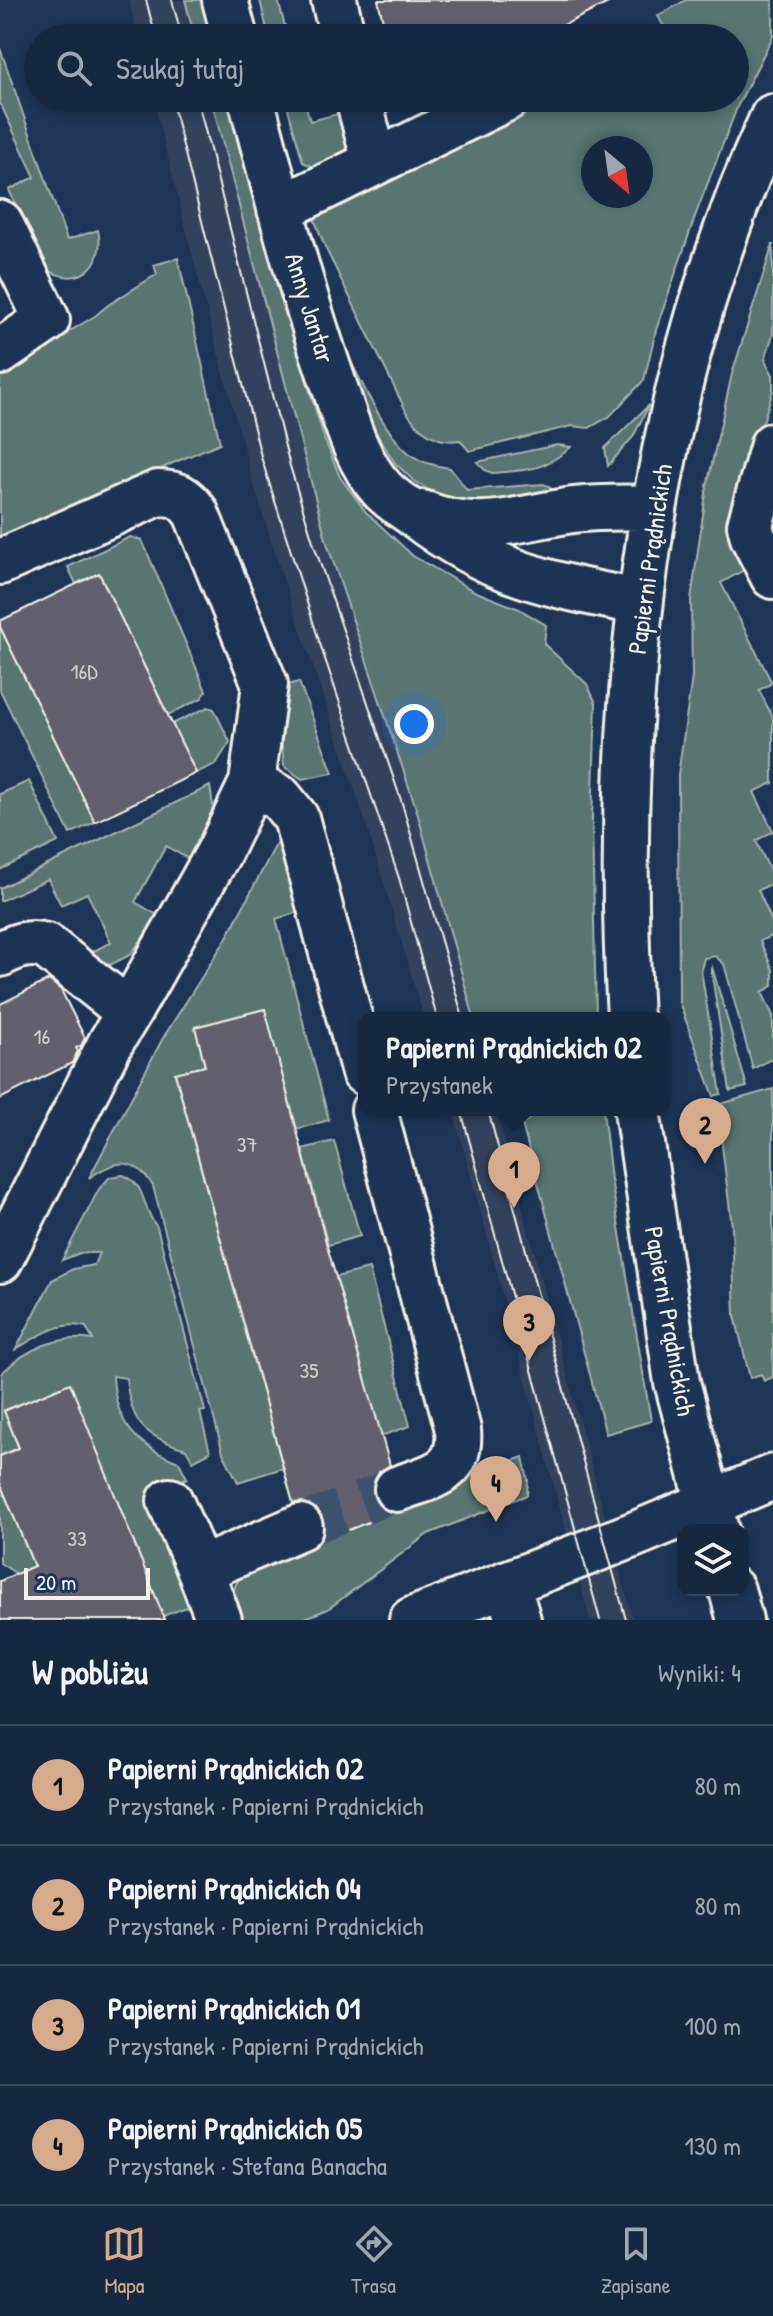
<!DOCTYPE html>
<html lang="pl">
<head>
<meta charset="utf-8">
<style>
  body { margin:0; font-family:"Patrick Hand",sans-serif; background:#1f3048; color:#f1f3f6 }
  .controls { position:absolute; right:24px; bottom:24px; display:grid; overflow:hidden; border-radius:16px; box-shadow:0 4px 12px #0003 }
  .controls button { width:72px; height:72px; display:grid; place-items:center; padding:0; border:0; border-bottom:2px solid #35445a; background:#162841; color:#f1f3f6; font:40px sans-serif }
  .compass { position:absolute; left:581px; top:136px; width:72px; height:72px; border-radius:50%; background:#162841; box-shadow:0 4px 12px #0003; rotate:151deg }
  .scale { position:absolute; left:24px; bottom:20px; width:126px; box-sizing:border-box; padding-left:8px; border:4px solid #f4f1e8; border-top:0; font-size:22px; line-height:28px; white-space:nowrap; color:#f4f1e8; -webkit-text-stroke:6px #1d3557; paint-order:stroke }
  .you { position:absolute; left:414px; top:724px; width:28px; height:28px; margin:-20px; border:6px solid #fff; border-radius:50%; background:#1a73e8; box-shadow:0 0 0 12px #1a73e833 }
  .badge { display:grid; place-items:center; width:52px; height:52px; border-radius:50%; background:#d6ab8b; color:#111; font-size:26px; font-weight:700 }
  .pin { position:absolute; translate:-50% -66px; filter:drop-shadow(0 2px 4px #0008) }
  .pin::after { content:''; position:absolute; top:42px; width:28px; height:24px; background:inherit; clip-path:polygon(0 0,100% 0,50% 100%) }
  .popup { position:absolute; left:358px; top:1012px; width:312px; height:104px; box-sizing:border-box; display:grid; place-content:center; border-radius:16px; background:#162841; filter:drop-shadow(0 2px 6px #0005); font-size:26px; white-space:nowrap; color:#9ea6b1 }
  .popup b { font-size:30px; color:#f1f3f6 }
  .popup::after { content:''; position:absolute; left:50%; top:100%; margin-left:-16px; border:16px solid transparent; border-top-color:#162841 }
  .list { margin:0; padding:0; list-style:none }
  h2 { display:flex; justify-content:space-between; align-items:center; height:104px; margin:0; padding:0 32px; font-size:34px }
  h2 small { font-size:26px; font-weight:400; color:#9ea6b1 }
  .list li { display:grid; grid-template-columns:52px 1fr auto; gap:24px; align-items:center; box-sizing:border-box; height:120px; padding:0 32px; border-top:2px solid #35445a }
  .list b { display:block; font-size:30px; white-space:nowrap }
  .list p { margin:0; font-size:26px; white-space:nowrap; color:#9ea6b1 }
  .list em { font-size:26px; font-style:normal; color:#9ea6b1 }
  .icon { flex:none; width:44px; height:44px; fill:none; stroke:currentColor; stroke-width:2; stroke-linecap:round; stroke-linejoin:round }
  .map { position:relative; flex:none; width:773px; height:1620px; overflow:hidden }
  .search { position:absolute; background:#162841; box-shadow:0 4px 12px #0003; left:24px; right:24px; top:24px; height:88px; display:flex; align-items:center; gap:20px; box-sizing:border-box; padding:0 28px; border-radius:44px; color:#9ea6b1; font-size:30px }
  .sheet { height:584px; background:#162841 }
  nav { display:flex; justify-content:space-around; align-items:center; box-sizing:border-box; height:112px; border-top:2px solid #35445a; background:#162841; font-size:22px; color:#9ea6b1 }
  nav a { display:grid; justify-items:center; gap:4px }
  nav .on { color:#d6ab8b }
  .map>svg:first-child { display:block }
  .built { fill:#32425d }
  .green { fill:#587471; stroke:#a6b2ac; stroke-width:2; fill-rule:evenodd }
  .building { fill:#62606c; stroke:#f4f1e8; stroke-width:2 }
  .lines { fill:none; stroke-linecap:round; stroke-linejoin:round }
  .minor-tunnel { stroke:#3d516d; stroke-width:44; stroke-dasharray:44 22; stroke-linecap:butt }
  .minor-casing { stroke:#f4f1e8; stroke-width:50 }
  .minor { stroke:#1d3557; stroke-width:44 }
  .tram { stroke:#f4f1e8; stroke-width:2 }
  .labels { text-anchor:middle; stroke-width:8; stroke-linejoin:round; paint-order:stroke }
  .number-label { font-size:22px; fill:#d0cdc9 }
  .street-label { font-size:26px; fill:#f4f1e8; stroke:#1d3557 }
</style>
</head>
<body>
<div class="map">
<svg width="773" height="1620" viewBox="0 0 773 1620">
  <rect width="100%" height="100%" fill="#1d3557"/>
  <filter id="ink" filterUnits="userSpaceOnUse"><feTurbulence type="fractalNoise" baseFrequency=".0125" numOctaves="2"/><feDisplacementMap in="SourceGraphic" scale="16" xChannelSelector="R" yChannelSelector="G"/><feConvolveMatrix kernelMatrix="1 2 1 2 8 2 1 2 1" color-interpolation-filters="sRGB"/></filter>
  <g filter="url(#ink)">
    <path class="built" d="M129,0h56l10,38h-57z
      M153,98h58l116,445 89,265 58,210h-50l-59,-198 -89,-263 -23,-75 -51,-189z
      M449,1110h47l137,510h-43l-132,-492 -4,-12 -3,1z"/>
    <path class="green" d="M185,0h19l11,38h-20z
      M260,0h18l10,38h-19z
      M686,0h87v36l-35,69 -41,106 -41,119 -12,50 -35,37 -20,11 -17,-2 -103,25 -9,-11c-24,4 -41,-9 -54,-29l-80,-162 -13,-33 237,-118h185v-60h-65l-12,-22zM593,148h48v48h-48z
      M0,48l67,192 31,-10c9,37 -22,61 -54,37l-35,-77 26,-13 -35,-74z
      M211,98h21l76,287 17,56 15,36 26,35 47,44 61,35 45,18 27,16 -2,19 43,40 9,19 -4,117 4,198h-122l-58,-210 -89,-265z
      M285,98h19l6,23 32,-8 7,29 -6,17 -26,10 -14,-7z
      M773,244v90l-8,26 8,15v15l-20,64 -7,115 -25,14 51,100 -13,7 14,28v65l-19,9 19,39 -17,10 17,36v6l-15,7 15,34v11l-13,6 13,29v16l-11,6 11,24v42l-20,11 -29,-105 -9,-8 -11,2 -3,12 20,124 -7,2 -35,-94 -1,-227 14,-98 -1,-77 16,-114 25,-112z
      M178,258l42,185 -47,20 -173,85v-175l95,-57 13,-11 49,-31 -3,-9z
      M327,312c20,38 51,116 82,141 12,10 27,13 41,15l17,22 76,-6 6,2 8,11 -28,10 -83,-7 -31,-18 -20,-19 -20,-32z
      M649,405l-16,32 -25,29 -3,-18z
      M557,445l14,2c-28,24 -43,23 -79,26l-7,-3 -8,-8z
      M130,537l12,3 64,151 -4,7 -34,17 -69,-142 -23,11 -8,-17z
      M0,627l95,195 -25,12 -70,-144z
      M299,682l34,91 -31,6 -18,-13 -8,-78z
      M208,707l6,2 16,33 -14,22 -20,9 -24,-49z
      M29,781l29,61 -58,28v-76z
      M210,786l4,27 -24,47 -24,-14 -31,56 24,14 -29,39 -20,10 -13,-4 -5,-9 19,-10 -24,-49 -26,12 -13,-26 -48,22v-13z
      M282,833l19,78 -25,8 53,201 -32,9 -33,-120 -69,18 10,39 -30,8 108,394 -45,14 -15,-29 -70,-267c-19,-31 -38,-26 -64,-8l74,-140 63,-99z
      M712,967l35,120 -17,4 -19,-122z
      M773,1089v288l-9,4 -3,-7 -11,4 -15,-62 -3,-89 -15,-122z
      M539,1110h64l8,69 40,242 -45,13 -84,-310z
      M334,1141l26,95 -32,9 -26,-96z
      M123,1175c24,9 19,35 34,52l48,184 -5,1 10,40 -17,9 -7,-12c-44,-13 -55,-27 -60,-71l-13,-2c2,47 23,70 66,86l8,16 -41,19 49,107 -32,12 -93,-232 -66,26 15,38 -19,8 2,-83c24,-24 57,-39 91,-33l-7,-13c-26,-7 -48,9 -70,22l36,-69 21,-11 21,-4 5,-12h-19l-18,7 37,-71 11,-12z
      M369,1269l41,157 -29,10 -45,-159z
      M523,1457l5,23 -1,15 -99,39 -100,75 -28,11h-63c-5,-21 -8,-37 12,-50l153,-62 81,-37z
      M0,1483l45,110 -45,-30z"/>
    <path class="building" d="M378,0h236l-76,38h-151z
      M99,573l97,200 -101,49 -95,-195v-6z
      M49,980l12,10 24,48 -4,8 -5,2 2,3 -6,12 -72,36v-95z
      M265,1009l62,237 63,219 -11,7 -7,13 2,13 6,9 11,6 -70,28 4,-12 -2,-13 -9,-9 -10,-5 -11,1 -118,-430 30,-7 -10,-39z
      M70,1383l95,237h-165v-39l34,-15 -34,-83v-27l19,-8 -15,-37z"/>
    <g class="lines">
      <path class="minor-tunnel" d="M300,1527l97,-38"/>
      <defs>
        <path id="minor" d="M225,0l10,38
          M334,0l9,38
          M251,98c25,96 50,193 83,287 12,35 22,75 48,104 9,10 22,18 33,26 75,58 134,70 224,87
          M358,98l17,64
          M280,209l227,-111
          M0,223l47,97 -47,32
          M773,445l-23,80 3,12 20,39
          M422,513c58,23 95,5 151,-3 27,-3 53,-3 80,-2
          M0,562l158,-69c19,0 27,4 38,20l69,171 -13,99 -33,69 -90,160 -83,-66c-18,-5 -30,0 -46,8
          M252,783l28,15 16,20 68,254
          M630,1018c-17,-305 13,-621 143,-901
          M374,1110l84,320c4,44 -27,46 -61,59
          M637,1110l40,272 39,148
          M0,1260l111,-218 18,-30
          M170,1501l30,69
          M507,1583l11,37
          M732,1590l8,30
          M219,1620l-19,-50 100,-43
          M412,1620l221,-85 140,-58"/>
      </defs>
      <use href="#minor" class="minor-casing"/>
      <use href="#minor" class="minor"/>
      <path class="tram" d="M146,0l10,38
        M172,0l10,38
        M171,98l91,362 60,190 77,228 38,140
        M197,98l93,368 24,79 88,258 61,215
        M461,1110l139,510
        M488,1110l138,510"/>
    </g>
  </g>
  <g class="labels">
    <g class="number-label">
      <text x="84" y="679">16D</text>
      <text x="42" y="1044">16</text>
      <text x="247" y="1152">37</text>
      <text x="309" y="1378">35</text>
      <text x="77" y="1546">33</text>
    </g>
    <g class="street-label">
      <text transform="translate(310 308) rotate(73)" y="9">Anny Jantar</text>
      <text transform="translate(650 559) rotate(-82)" y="9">Papierni Prądnickich</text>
      <text transform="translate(670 1321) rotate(80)" y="9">Papierni Prądnickich</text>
    </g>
  </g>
</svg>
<div class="controls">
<button><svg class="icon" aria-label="layers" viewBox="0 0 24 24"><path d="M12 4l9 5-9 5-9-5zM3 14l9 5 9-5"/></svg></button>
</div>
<svg class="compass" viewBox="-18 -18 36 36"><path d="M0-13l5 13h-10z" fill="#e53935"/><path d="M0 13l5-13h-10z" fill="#9ea6b1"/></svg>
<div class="scale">20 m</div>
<div class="you"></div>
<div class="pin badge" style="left:514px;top:1208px">1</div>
<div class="popup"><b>Papierni Prądnickich 02</b>Przystanek</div>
<div class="pin badge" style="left:705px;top:1164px">2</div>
<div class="pin badge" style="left:529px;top:1361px">3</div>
<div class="pin badge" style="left:496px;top:1522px">4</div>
<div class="search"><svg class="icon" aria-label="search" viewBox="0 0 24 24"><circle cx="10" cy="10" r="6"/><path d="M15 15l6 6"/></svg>Szukaj tutaj</div>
</div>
<section class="sheet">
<h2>W pobliżu<small>Wyniki: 4</small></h2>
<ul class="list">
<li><span class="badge">1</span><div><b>Papierni Prądnickich 02</b><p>Przystanek · Papierni Prądnickich</p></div><em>80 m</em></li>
<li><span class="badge">2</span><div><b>Papierni Prądnickich 04</b><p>Przystanek · Papierni Prądnickich</p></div><em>80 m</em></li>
<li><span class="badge">3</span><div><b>Papierni Prądnickich 01</b><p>Przystanek · Papierni Prądnickich</p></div><em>100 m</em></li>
<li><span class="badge">4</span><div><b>Papierni Prądnickich 05</b><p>Przystanek · Stefana Banacha</p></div><em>130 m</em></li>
</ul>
</section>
<nav>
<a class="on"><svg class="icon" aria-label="map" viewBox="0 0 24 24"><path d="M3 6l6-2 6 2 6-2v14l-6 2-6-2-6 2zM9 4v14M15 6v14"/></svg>Mapa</a>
<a><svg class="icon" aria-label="directions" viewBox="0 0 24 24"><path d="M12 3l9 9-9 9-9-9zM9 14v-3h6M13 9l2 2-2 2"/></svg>Trasa</a>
<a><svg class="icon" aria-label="saved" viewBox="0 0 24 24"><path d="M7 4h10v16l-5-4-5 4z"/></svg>Zapisane</a>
</nav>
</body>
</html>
